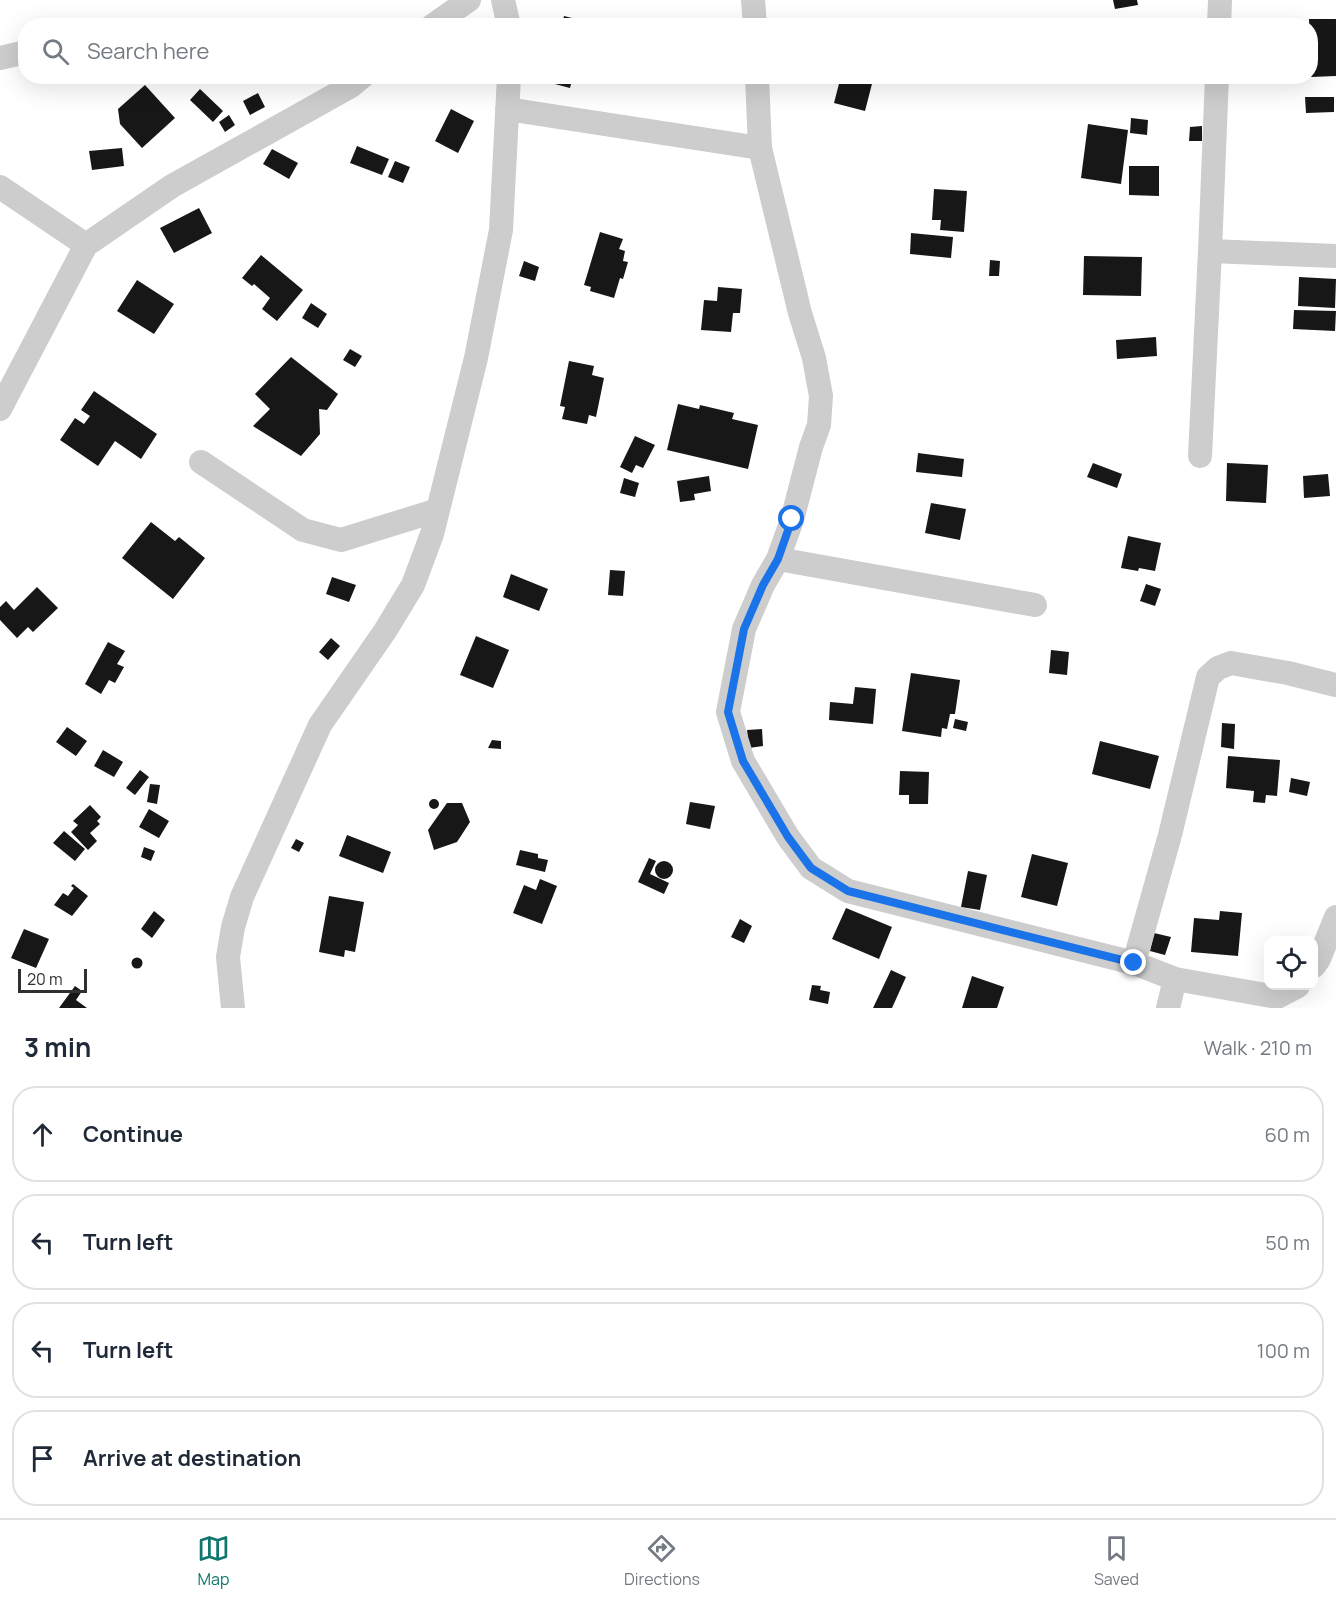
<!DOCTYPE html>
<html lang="en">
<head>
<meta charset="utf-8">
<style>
  body { margin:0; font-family:Manrope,sans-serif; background:#f2f2f3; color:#1f2937 }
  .controls { position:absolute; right:18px; bottom:18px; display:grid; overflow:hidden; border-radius:12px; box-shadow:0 6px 24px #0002 }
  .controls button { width:54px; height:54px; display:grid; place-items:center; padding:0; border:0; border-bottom:2px solid #e0e1e3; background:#fff; color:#1f2937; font:30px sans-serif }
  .scale { position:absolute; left:18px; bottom:15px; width:69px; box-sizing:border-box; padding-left:6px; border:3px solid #303030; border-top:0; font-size:16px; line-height:21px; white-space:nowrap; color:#303030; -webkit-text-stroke:4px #fff; paint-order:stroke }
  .stop { position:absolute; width:18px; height:18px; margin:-14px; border:4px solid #1a73e8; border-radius:50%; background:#fff }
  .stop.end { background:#1a73e8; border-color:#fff; box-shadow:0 2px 6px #0008 }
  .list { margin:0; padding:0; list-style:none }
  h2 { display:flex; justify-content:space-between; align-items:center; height:78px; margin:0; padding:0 24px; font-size:26px }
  h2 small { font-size:20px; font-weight:400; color:#747a83 }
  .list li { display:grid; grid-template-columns:39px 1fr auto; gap:18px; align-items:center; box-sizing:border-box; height:96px; margin:0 12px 12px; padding:0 12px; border:2px solid #e0e1e3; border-radius:24px }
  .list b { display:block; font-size:22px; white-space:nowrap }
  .list em { font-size:20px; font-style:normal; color:#747a83 }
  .icon { flex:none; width:33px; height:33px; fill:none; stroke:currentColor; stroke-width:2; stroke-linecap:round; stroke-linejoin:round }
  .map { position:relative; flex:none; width:1336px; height:1008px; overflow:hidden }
  .search { position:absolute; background:#fff; box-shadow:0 6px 24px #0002; left:18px; right:18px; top:18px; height:66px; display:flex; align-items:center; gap:15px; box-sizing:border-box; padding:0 21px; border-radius:24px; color:#747a83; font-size:22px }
  .sheet { height:510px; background:#fff }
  nav { display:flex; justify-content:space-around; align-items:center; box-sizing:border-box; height:84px; border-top:2px solid #e0e1e3; background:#fff; font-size:16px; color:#747a83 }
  nav a { display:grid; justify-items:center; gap:3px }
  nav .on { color:#0f766e }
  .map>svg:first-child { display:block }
  .building { fill:#171717 }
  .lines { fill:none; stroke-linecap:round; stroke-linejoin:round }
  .minor { stroke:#cdcdcd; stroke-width:24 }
  .route { stroke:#1a73e8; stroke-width:8 }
</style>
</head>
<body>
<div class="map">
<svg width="1336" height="1008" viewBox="0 0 1336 1008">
  <rect width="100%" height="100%" fill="#fff"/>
  <path class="building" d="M1113,0h24l1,5 -23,4z
    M564,16l36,9v1h-38z
    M1082,19l39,4v3h-39z
    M1309,19h27v57l-25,1z
    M212,76h12l-4,6z
    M552,76h21l-3,12 -19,-5z
    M620,76h24v2l-23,3z
    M841,76h33l-9,35 -31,-8z
    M145,85l30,33 -33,30 -22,-24 -2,-15z
    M200,89l23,22 -10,11 -23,-22z
    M258,93l7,14 -15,8 -7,-14z
    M1305,97h29v15l-28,1z
    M451,109l23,12 -16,32 -23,-12z
    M229,115l6,10 -10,7 -6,-10z
    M1131,118l17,2 -1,15 -17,-2z
    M1088,124l40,6 -7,54 -40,-6z
    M1202,126v15h-13l1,-14z
    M357,146l32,13 -7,16 -32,-12z
    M122,148l2,18 -32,4 -3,-19z
    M272,149l26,14 -9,16 -26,-15z
    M395,161l15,6 -7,16 -15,-6z
    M1129,166h30v30l-30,-1z
    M934,189l33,2 -3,41 -24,-2 1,-10h-9z
    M199,208l13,25 -38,20 -14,-25z
    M600,232l23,7 -4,10 6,2 -2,10 5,1 -5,17 -3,-1 -6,20 -24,-7 1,-4 -7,-2z
    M911,233l42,4 -2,21 -41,-4z
    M261,255l42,35 -26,31 -15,-12 8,-11 -16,-14 -2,2 -10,-8z
    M1084,256l58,1 -1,39 -58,-1z
    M990,260l10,1 -1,15h-10z
    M524,261l15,6 -4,14 -16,-5z
    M1299,277l37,2 -1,29 -37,-2z
    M137,280l37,24 -20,30 -37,-23z
    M718,287l24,2 -2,24h-7l-2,19 -30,-2 3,-30 13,1z
    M311,303l16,11 -9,14 -16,-10z
    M1294,310l42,1 -1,20 -42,-2z
    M1156,337l1,19 -40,3 -1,-19z
    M350,349l12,7 -7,11 -12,-7z
    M291,357l47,37 -11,16 -8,-1 1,25 -19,22 -48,-30 17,-17 -15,-15z
    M569,361l25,5 -2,9 12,3 -8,39 -7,-2 -2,9 -25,-5 3,-12 -5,-1z
    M94,391l63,43 -16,25 -26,-18 -17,25 -38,-26 15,-22 9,6 6,-8 -9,-6z
    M678,404l21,5 1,-4 34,8 -2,6 26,6 -10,44 -81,-19z
    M635,436l20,9 -12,23 -7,-3 -4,8 -12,-6z
    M918,453l46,6 -2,18 -46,-5z
    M1093,463l29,11 -5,14 -30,-11z
    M1227,463l41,2 -2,38 -40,-2z
    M1328,474l2,22 -26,2 -1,-22z
    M709,476l2,15 -17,3 1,6 -15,2 -3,-21z
    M624,478l15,5 -4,14 -15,-4z
    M931,503l35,6 -6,31 -35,-7z
    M151,522l24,19 4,-4 26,21 -32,41 -51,-41z
    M1128,536l33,7 -6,28 -16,-3 -1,3 -17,-3z
    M610,570l15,1 -2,25 -15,-1z
    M511,574l37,15 -9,22 -36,-14z
    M332,577l24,8 -7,17 -23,-8z
    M1146,584l15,5 -6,17 -15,-5z
    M37,587l21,21 -25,24 -5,-5 -11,11 -17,-18v-13l6,-6 8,9z
    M476,636l33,14 -16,38 -33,-13z
    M331,638l9,8 -12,14 -9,-8z
    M108,642l17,9 -8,13 7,3 -9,16 -6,-3 -8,14 -16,-10z
    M1051,650l18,2 -2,23 -18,-2z
    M911,673l49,7 -5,34h-5l-3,15 -5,-1 -1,9 -39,-6z
    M855,687l21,2 -3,35 -44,-4 1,-18 23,2z
    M955,719l13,3 -2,9 -13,-3z
    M1222,723l13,1 -1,25 -13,-2z
    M67,727l20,14 -11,15 -20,-14z
    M762,729l1,17 -14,2 -2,-18z
    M492,740l9,1v8l-13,-1z
    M1100,741l59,15 -9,33 -58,-15z
    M103,750l20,12 -9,15 -20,-11z
    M1228,756l52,4 -3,36 -11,-1 -1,8 -12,-1 1,-11 -28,-3z
    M140,770l9,7 -14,18 -9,-7z
    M900,771l29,1 -1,32h-19v-9h-10z
    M1291,778l19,4 -3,14 -18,-4z
    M150,784l10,1 -3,19 -10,-2z
    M429 804a5 5 0 1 1 10 0a5 5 0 1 1-10 0Z
    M690,802l25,4 -5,23 -24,-5z
    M447,803h15l8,19 -13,20 -23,8 -6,-20z
    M90,805l11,12 -4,4 3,3 -10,9 7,8 -9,9 -17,-18 7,-7 -5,-4z
    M149,809l20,12 -10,17 -20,-11z
    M64,831l21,18 -10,12 -22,-18z
    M347,835l44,17 -8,21 -44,-17z
    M296,839l8,4 -5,9 -8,-4z
    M144,847l11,4 -4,10 -10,-4z
    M520,850l18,4v4l10,2 -3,12 -29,-7z
    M1032,854l36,9 -11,43 -36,-9z
    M649,858l7,3 -6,13 19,9 -5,11 -26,-12z
    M655 870a9 9 0 1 1 18 0a9 9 0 1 1-18 0Z
    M968,871l19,4 -7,35 -19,-3z
    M540,879l17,7 -15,38 -29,-11 11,-28 12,5z
    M73,884l15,12 -16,20 -18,-11 9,-12 5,3 6,-8 -3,-2z
    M329,896l35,6 -9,50 -10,-2 -1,7 -25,-5z
    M846,908l46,19 -13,32 -47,-20z
    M154,911l11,9 -13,18 -11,-9z
    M1220,911l22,2 -4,43 -47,-4 3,-34 25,2z
    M740,919l12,7 -8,17 -13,-6z
    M24,929l25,10 -13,29 -25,-10z
    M1154,933l17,4 -6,18 -15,-4z
    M131.5 963a5.5 5.5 0 1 1 11 0a5.5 5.5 0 1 1-11 0Z
    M891,970l15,7 -14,31h-19z
    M972,976l32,11 -7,21h-35z
    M812,985l9,1 -1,4 10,2 -2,12 -19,-4z
    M75,986l7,5 -6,9 11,8h-28z"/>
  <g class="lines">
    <path class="minor" d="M503,0l6,26
      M753,0l2,26
      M432,26l37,-26
      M1219,26l1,-26
      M0,58l26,-6
      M757,76l3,72 40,165 14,45 7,38 -2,29 -8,22 -19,73 -14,39 -15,26 -19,44 -16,83 15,49 45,76 23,31 37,23 286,72 41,16 102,18 21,-11
      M1217,76l-7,175 126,5
      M507,109l253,39
      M0,187l86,58
      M0,409l86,-164 86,-59 138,-77 41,-23 12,-10
      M1200,456l10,-205
      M201,462l102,68 38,10 97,-30
      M778,559l257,46
      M1134,963l36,-128 38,-158 10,-9 13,-5 57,10 48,12
      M1314,966l5,-7 17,-42
      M233,1008l-5,-51 5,-30 9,-30 78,-172 65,-94 28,-46 19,-51 44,-176 25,-128 8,-154
      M1168,1008l7,-29"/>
  </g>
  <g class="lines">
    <path class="route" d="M792,519l-14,40 -15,26 -19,44 -16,83 15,49 45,76 23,31 37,23 286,72"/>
  </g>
</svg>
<div class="controls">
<button><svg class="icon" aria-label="locate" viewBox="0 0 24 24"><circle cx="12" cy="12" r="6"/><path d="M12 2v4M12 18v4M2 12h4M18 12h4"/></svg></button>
</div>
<div class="scale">20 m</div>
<div class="stop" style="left:792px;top:519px"></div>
<div class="stop end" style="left:1134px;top:963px"></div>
<div class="search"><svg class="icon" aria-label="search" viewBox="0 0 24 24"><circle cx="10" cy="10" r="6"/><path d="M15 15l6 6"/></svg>Search here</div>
</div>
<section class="sheet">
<h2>3 min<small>Walk · 210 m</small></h2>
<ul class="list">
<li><svg class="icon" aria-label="ahead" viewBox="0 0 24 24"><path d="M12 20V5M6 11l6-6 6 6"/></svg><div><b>Continue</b></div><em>60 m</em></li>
<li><svg class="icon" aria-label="left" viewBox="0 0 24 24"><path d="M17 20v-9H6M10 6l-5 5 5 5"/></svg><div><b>Turn left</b></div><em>50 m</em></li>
<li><svg class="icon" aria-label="left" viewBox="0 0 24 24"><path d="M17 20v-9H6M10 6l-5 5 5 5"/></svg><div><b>Turn left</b></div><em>100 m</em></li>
<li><svg class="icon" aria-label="arrive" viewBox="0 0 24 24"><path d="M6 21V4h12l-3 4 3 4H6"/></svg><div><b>Arrive at destination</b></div></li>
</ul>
</section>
<nav>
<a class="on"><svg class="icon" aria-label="map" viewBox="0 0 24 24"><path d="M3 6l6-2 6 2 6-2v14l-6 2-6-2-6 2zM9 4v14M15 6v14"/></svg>Map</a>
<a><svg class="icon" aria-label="directions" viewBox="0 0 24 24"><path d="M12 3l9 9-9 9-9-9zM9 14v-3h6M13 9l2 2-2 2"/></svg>Directions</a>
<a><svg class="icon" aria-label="saved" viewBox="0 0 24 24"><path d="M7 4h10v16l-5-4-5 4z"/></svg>Saved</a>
</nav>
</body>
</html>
